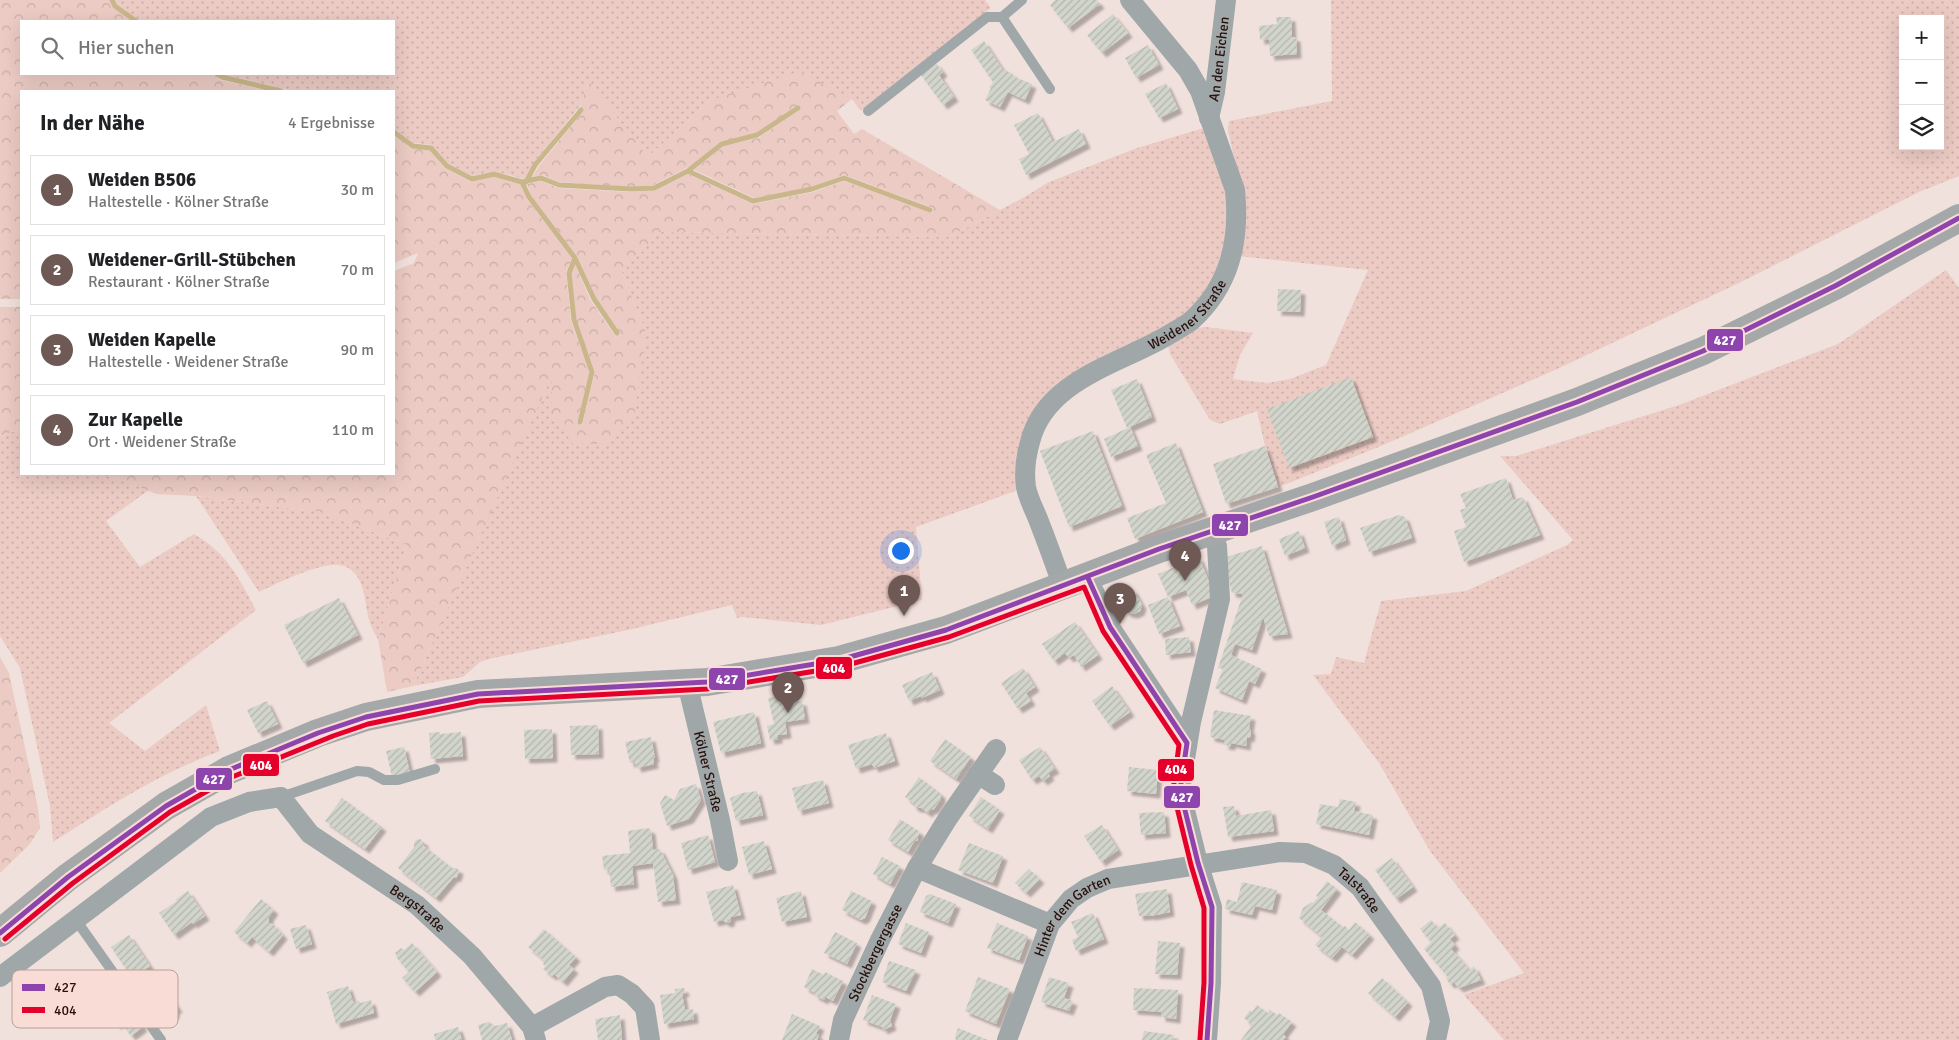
<!DOCTYPE html>
<html lang="de">
<head>
<meta charset="utf-8">
<style>
  body { margin:0; font-family:Signika,sans-serif; background:#f2f2f2; color:#202124 }
  .controls { position:absolute; right:15px; top:15px; display:grid; overflow:hidden; border-radius:0px; box-shadow:0 5px 20px #0002 }
  .controls button { width:45px; height:45px; display:grid; place-items:center; padding:0; border:0; border-bottom:1px solid #e0e0e0; background:#fff; color:#202124; font:25px sans-serif }
  .you { position:absolute; left:900px; top:550px; width:18px; height:18px; margin:-12px; border:4px solid #fff; border-radius:50%; background:#1a73e8; box-shadow:0 0 0 8px #1a73e833 }
  .badge { display:grid; place-items:center; width:32px; height:32px; border-radius:50%; background:#6f5954; color:#fff; font-size:16px; font-weight:700 }
  .pin { position:absolute; translate:-50% -41px; filter:drop-shadow(0 1px 2px #0008) }
  .pin::after { content:''; position:absolute; top:26px; width:18px; height:15px; background:inherit; clip-path:polygon(0 0,100% 0,50% 100%) }
  .list { margin:0; padding:0; list-style:none }
  h2 { display:flex; justify-content:space-between; align-items:center; height:65px; margin:0; padding:0 20px; font-size:21px }
  h2 small { font-size:16px; font-weight:400; color:#757577 }
  .list li { display:grid; grid-template-columns:32px 1fr auto; gap:15px; align-items:center; box-sizing:border-box; height:70px; margin:0 10px 10px; padding:0 10px; border:1px solid #e0e0e0; border-radius:0px }
  .list b { display:block; font-size:19px; white-space:nowrap }
  .list p { margin:0; font-size:16px; white-space:nowrap; color:#757577 }
  .list em { font-size:16px; font-style:normal; color:#757577 }
  .icon { flex:none; width:28px; height:28px; fill:none; stroke:currentColor; stroke-width:2; stroke-linecap:round; stroke-linejoin:round }
  .map { position:relative; flex:none; width:1959px; height:1040px; overflow:hidden }
  .search { position:absolute; background:#fff; box-shadow:0 5px 20px #0002; left:20px; top:20px; width:375px; height:55px; display:flex; align-items:center; gap:12px; box-sizing:border-box; padding:0 18px; border-radius:0px; color:#757577; font-size:19px }
  .panel { position:absolute; background:#fff; box-shadow:0 5px 20px #0002; left:20px; top:90px; width:375px; height:385px; border-radius:0px }
  .map>svg:first-child { display:block }
  .grass { fill:url(#grass-dots); fill-rule:evenodd }
  .forest { fill:url(#forest-crowns) }
  .lines { fill:none; stroke-linecap:round; stroke-linejoin:round }
  .stream { stroke:#c9b68a; stroke-width:5 }
  .building { fill:url(#building-hatch); filter:url(#shadow) }
  .service { stroke:#9fa7a9; stroke-width:10 }
  .minor { stroke:#9fa7a9; stroke-width:20 }
  .primary { stroke:#a4a8a9; stroke-width:28 }
  .bus-1-casing { stroke:#f9dcd5; stroke-width:9 }
  .bus-2-casing { stroke:#f9dcd5; stroke-width:9 }
  .bus-1 { stroke:#8e44ad; stroke-width:5 }
  .bus-2 { stroke:#e4002b; stroke-width:5 }
  .labels { text-anchor:middle; stroke-width:5; stroke-linejoin:round; paint-order:stroke }
  .street-label { font-size:14px; fill:#29100b; stroke:#f9dcd5 }
  .key { fill:#f9dcd5; stroke:#bb9f98; stroke-width:1 }
  .key-label { font-size:14px; fill:#29100b }
  .line-badge { stroke:#f9dcd5; stroke-width:2 }
  .badge-label { font-size:14px; text-anchor:middle; font-weight:bold; fill:#fff }
</style>
</head>
<body>
<div class="map">
<svg width="1959" height="1040" viewBox="0 0 1959 1040">
  <defs>
    <pattern id="grass-dots" width="8" height="8" patternUnits="userSpaceOnUse" patternTransform="scale(1.25)"><rect width="8" height="8" fill="#ebcbc4"/><path d="M2 2h.1M6 6h.1" fill="none" stroke="#caada7" stroke-width="1.8" stroke-linecap="round"/></pattern>
    <pattern id="forest-crowns" width="20" height="18" patternUnits="userSpaceOnUse" patternTransform="scale(1.25)"><rect width="20" height="18" fill="#ebcbc4"/><path d="M2 6a3 3 0 1 1 6 0M12 15a3 3 0 1 1 6 0" fill="none" stroke="#caada7"/></pattern>
    <pattern id="building-hatch" width="6" height="6" patternUnits="userSpaceOnUse" patternTransform="scale(1.25)"><rect width="6" height="6" fill="#d2d5cb"/><path d="M-1 1l2-2M0 6l6-6M5 7l2-2" fill="none" stroke="#b4b6ad"/></pattern>
    <filter id="shadow"><feDropShadow dx="4.5" dy="4.5" stdDeviation="1" flood-color="#0004"/></filter>
  </defs>
  <rect width="100%" height="100%" fill="#f1e1dd"/>
  <path class="grass" d="M115,0h870l6,8 -130,103 -9,-12 -141,1 -63,57 -60,-76 -8,25 -47,58 -9,15 -30,-8 -22,5 -23,-12 -17,-19 -18,-2 -20,-14v-38h-102l-70,-17h172v-53h-254l-23,-17z
    M1331,0h628v176l-40,16 -178,90 -186,88 -174,76 -102,41 -14,-41 -8,-35 -37,13 -10,-4 -40,-66 -2,-10 25,-16 13,-1 47,6 -13,22 -7,24 34,4 23,-4 36,-14 42,-95 -130,-14 3,-69 -13,-56 1,-10 103,-20zM1903,19h37v127h-37z
    M1207,127l21,66 -5,72 -36,51 -134,76 -32,97 -105,38 6,73 -101,25 -78,-8 -6,1 -5,-13 -104,25 -139,29 -9,3 -17,15 -50,9 139,-312 20,69 74,-111 -24,-60 37,-40 290,5 72,-38 28,-17 88,-34z
    M1946,270l13,18v752h-455l-40,-45 60,-22 -94,-122 -51,-88 -66,-88 18,-1 5,-17 28,6 17,-62 85,-10 101,-46 6,-5 -73,-84h16l163,-51 159,-61z
    M21,429v45h78l30,8 20,8 -43,31 34,46 54,-33c33,19 45,44 62,76l-147,113 36,28 61,-46 14,46c-60,22 -114,57 -167,91l-3,-36 -30,-138 -20,-32v-200z
    M196,496l125,16 86,33 -29,94c-14,-22 -9,-33 -17,-55 -3,-9 -11,-18 -22,-19 -20,-2 -61,18 -80,27z"/>
  <path class="forest" d="M0,0h109l5,7 18,14h-111v53h192l7,6 50,11h-249v208h-21z
    M800,71l52,28 -15,12 17,23 8,-5 138,81 -51,27 -290,-5 -37,40 24,60 -12,86 -27,26 -35,-1 -20,-31v-36l-139,310 -26,6 -9,-53 29,-94 -86,-33 -125,-16 -40,-2 -27,-12 -30,-8h295v-203l20,-8 4,-10 -24,10v-128l18,13 18,2 15,18 26,14 23,-6 27,8 6,15 45,59 -6,14 5,49 19,51 -13,51 5,2 13,-53 -19,-52 -5,-47 4,-9 16,37 25,36 4,-3 -24,-36 -18,-40 -47,-62 -4,-12 14,-3 17,7 73,4 24,-2 33,-16 65,30 60,-12 31,-11 88,32 1,-5 -89,-33 -33,12 -57,11 -60,-28 30,-24 34,-8 43,-29 -2,-4 -43,28 -35,9 -30,24 -38,19 -22,2 -72,-5 -18,-7 -9,3 6,-11 46,-57 -4,-4 8,-26 60,77 63,-57z
    M0,307h21v122l-21,7z
    M0,657l9,16 29,135 2,20 -10,16 -30,29z"/>
  <g class="lines">
    <path class="stream" d="M112,0l3,6 21,15
      M217,74l5,3 59,14
      M394,132l19,14 18,2 16,18 25,13 22,-5 28,8 19,-4 18,7 72,4 23,-1 34,-17 65,30 59,-12 32,-11 86,32
      M688,171l34,-27 35,-9 41,-27
      M522,182l7,15 46,61 -6,15 5,47 18,52 -12,50
      M526,182l9,-17 46,-55
      M575,258l19,41 23,34"/>
  </g>
  <path class="building" d="M1055,0h42l3,4 -32,24 -18,-23z
    M1113,14l15,19 -26,20 -15,-18z
    M1276,17h15l1,20h4l1,17 -27,2 -1,-17 -9,1 -1,-14 18,-2z
    M984,41l20,31 1,-2 8,4 -1,2 20,8 -7,16 -17,-8 -8,15 -15,-7 6,-12h-2l4,-6 -22,-32z
    M1148,45l11,20 -23,13 -11,-20z
    M936,63l7,9 -4,3 15,22 -11,8 -22,-30z
    M1166,83l12,26 -19,9 -14,-24z
    M1038,113l15,29 26,-13 7,15 -60,31 -7,-16 10,-5 -15,-29z
    M1278,289l23,1 -1,22 -23,-1z
    M1351,377l22,60 -84,31 -22,-59z
    M1137,379l15,38 -25,11 -16,-38z
    M1130,427l8,19 -27,11 -7,-18z
    M1093,431l29,75 -53,21 -29,-76z
    M1176,443l27,69 -68,27 -8,-21 39,-15 -20,-48z
    M1265,446l13,41 -52,17 -13,-40z
    M1506,478l7,22 10,-3 17,38 -76,27 -10,-31 12,-4 -6,-17 6,-2 -6,-14z
    M1399,515l6,2 7,21 -43,14 -9,-24z
    M1339,517l7,23 -14,6 -8,-24z
    M1299,531l6,17 -20,8 -6,-17z
    M1262,546l26,88 -19,2 -6,-19 -11,33 -17,-6 -4,11 31,14 -7,15 -6,-3 -7,19 -27,-12 8,-19 -5,-1 25,-74 -11,-1 -9,-35z
    M1199,557l13,32v8l-20,8 -6,-15 -18,7 -10,-23z
    M1133,589l9,16 -2,6 -6,3 -7,-1 -9,-16z
    M1168,597l12,29 -21,8 -11,-29z
    M339,598l19,37 -55,28 -19,-38z
    M1075,622l23,33 -17,12 -7,-12 -5,3 -4,-5 -11,8 -12,-17z
    M1189,637l2,15 -25,3 -1,-16z
    M1023,668l12,19 -9,6 5,8 -13,8 -17,-26z
    M932,672l8,18 -18,8 -1,-2 -12,5 -7,-16z
    M1112,686l18,26 -20,14 -18,-25z
    M785,696l1,7 16,-2 3,18 -20,3 2,12 -9,1v4l-8,1 -3,-14 7,-2 -6,-26z
    M267,701l11,23 -20,9 -11,-23z
    M1214,710l37,6 -2,13 2,1 -1,8 -3,-1 -1,9 -15,-3v3l-7,-1 1,-5 -15,-3z
    M754,712l7,31 -40,10 -8,-31z
    M598,725l1,29 -28,1 -1,-29z
    M552,729l1,29 -28,1 -1,-29z
    M440,732v2l21,-2 2,24 -32,3 -2,-26z
    M886,733l9,28 -21,7 -2,-4 -16,5 -8,-24z
    M651,737l4,21h-2l1,6 -17,4 -2,-6 -5,1 -5,-21z
    M945,739l26,18 -15,22 -26,-18z
    M404,747l6,26 -18,4 -6,-26z
    M1040,747l15,22 -7,4 2,3 -7,5 -4,-5 -7,4 -13,-20z
    M1129,767l29,3 -2,24 -29,-3z
    M919,777l22,17v5l-7,10 -4,1 -2,3 -7,-5h-4l-4,-2 -1,-4 -7,-5z
    M823,780l6,23 -31,8 -6,-23z
    M696,784l5,16 -12,19 -22,7 -7,-23 5,-8 9,5 6,-11z
    M757,791l6,24 -27,6 -6,-23 12,-5z
    M981,797l19,13 -12,19 -19,-13z
    M342,798l40,29 -17,22 -40,-28z
    M1340,799l16,3 -2,9 19,4 -4,20 -53,-11 4,-20 18,3z
    M1234,806l2,10 35,-6 3,21 -46,6 -5,-30z
    M1164,812l2,21 -25,2 -2,-22z
    M900,819l20,13 -2,4v5l-3,-1 -7,12 -20,-12z
    M1102,825l16,25 -17,12 -17,-26z
    M648,828l3,2 2,20 7,-1 13,26 3,25 -18,2 -5,-39 -21,3 2,18 -23,3 -2,-18 -5,1 -2,-14 28,-3 -2,-22z
    M708,835l7,27 -27,8 -7,-27z
    M420,839l4,3v4l28,22h4l3,2 -2,7 -4,1 -17,20 -38,-30 16,-21v-4l2,-3z
    M764,841l8,28 -23,6 -7,-28z
    M969,843l34,13 -10,27 -35,-13z
    M882,857l18,9 -10,18 -17,-10z
    M1392,858l21,29 -17,12 -21,-29z
    M1029,869l11,10 -14,14 -11,-10z
    M1327,881l10,8 -16,21 22,17 2,-1 4,4 6,-8 15,13 -18,20 -10,-8 -10,11 -17,-13 7,-8 -23,-19 4,-10 9,-6 1,1 5,-6 -2,-1z
    M1242,882l35,8 -5,20 -17,-4 -3,9 -27,-6 2,-10 10,3z
    M733,885l8,30 -10,2 -1,5 -4,1 -3,-3 -9,2 -8,-30z
    M1167,889l3,23 -19,4v-1l-12,1 -4,-22z
    M188,891l17,25 -12,8 -1,-2 -18,13 -15,-22 18,-12 -1,-2z
    M801,891l6,26 -25,5 -6,-24z
    M851,891l21,10 -7,17 -4,2 -19,-10z
    M930,894l26,10 -8,19 -28,-11 6,-16z
    M261,899l13,11 -5,7v6l4,1 10,11 -14,17 -17,-15 -5,6 -13,-11z
    M1093,913l11,26 -28,12 -4,-11 6,-3 -7,-15z
    M1431,920l7,8 7,-5 10,12 -5,4 5,6 -4,4 19,21 4,-4 7,14 -22,8 -6,-6 -2,2 -2,-1 -3,-5 2,-1 -24,-28 7,-7 -11,-13z
    M906,923l23,9 -8,21 -23,-9z
    M997,923l31,13 -9,24 -32,-12z
    M306,925l6,19 -16,5 -6,-20z
    M544,929l32,28 -7,8 5,4 -11,13 -9,-8 -2,2 -9,-7 2,-3 -2,-2 2,-3 -17,-14z
    M835,932l22,11 -10,21 -23,-11z
    M129,935l21,31 -18,12 -21,-31z
    M1158,941l22,2 -3,32 -22,-1z
    M412,943l25,29 -22,20 -13,-14 7,-6 -13,-15 1,-1 -2,-3 6,-5 3,2z
    M889,961l27,9 -10,21 -24,-9z
    M812,969l12,6 1,-3 18,9 -10,20 -8,-4 -1,3 -10,-5 1,-2 -11,-6z
    M978,977l32,12 -14,35 -31,-13z
    M1049,977l20,6 -5,15 9,3 -4,10 -28,-9z
    M1382,978l26,24 -13,15 -27,-24z
    M163,985l15,23 -3,2v4l-6,4 -4,-1 -6,4 -15,-24z
    M348,986l5,16 7,-1v2l11,-3 3,13 -38,11 -9,-32z
    M684,988l1,4 -3,1 3,17 8,-1 1,10 -30,5 -4,-29 15,-2v-4z
    M1134,988l44,2 -2,29 -15,-2v-5l-28,-2z
    M872,995l24,9 -6,16 2,6 -9,4 -1,-3 -19,-7z
    M121,997l22,30 -12,9 -10,-14 -4,3 -12,-16z
    M1257,1005l11,8 2,-3 7,5 2,-2 13,9 -9,12 3,3 -3,3h-42l11,-15 -8,-7 6,-8 2,2z
    M792,1014l28,12 -4,8 3,1 -2,5h-35z
    M620,1015l2,25h-24l-3,-21z
    M489,1022l6,4 12,-3 5,17h-30l-4,-15z
    M458,1027l4,13h-27l-1,-6z
    M958,1028l30,12h-32l-1,-3z
    M1144,1031l30,4 -1,5h-31z"/>
  <g class="lines">
    <path class="service" d="M1022,0l-20,17 48,72
      M868,111l119,-94h15
      M281,797l76,-26 12,1 15,8h14l37,-11
      M76,920l85,120"/>
    <g class="minor">
      <path id="s1" d="M1209,118l6,-26 11,-92"/>
      <path d="M1088,578l22,49 77,116"/>
      <path id="s2" d="M1063,587c-8,-23 -16,-45 -25,-68 -4,-10 -10,-21 -12,-32 -2,-14 0,-31 4,-45 15,-61 86,-77 135,-105 8,-5 18,-10 26,-16 39,-35 49,-80 44,-131l-35,-99 -12,-21 -58,-70"/>
      <path id="s3" d="M687,683l33,137 8,41"/>
      <path d="M978,774l17,11"/>
      <path d="M917,868l31,-50 48,-69"/>
      <path id="s4" d="M0,977l211,-160 38,-15 32,-5 29,37 107,71 55,51 60,71 4,13"/>
      <path d="M532,1027l73,-40 13,-2 14,9 13,14 5,32"/>
      <path id="s5" d="M839,1040l4,-20 37,-80 37,-72 133,56"/>
      <path id="s6" d="M1007,1040l43,-116 21,-25 16,-11 21,-9 172,-27 26,1 28,12 26,22 71,99 9,35 -4,19"/>
      <path d="M1207,1040l4,-57 1,-76 -14,-44 -18,-73 11,-68 29,-123 -3,-53 -5,-14"/>
    </g>
    <path class="primary" d="M0,933l68,-56 98,-71 63,-36 89,-37 48,-16 112,-23 229,-12 132,-22 107,-30 213,-81 154,-52 264,-95 126,-51 132,-65 124,-68"/>
    <defs>
      <path id="bus-1" d="M1088,578l22,49 77,116 -7,47 18,73 14,44 -1,76 -4,57
        M0,933l68,-56 98,-71 63,-36 89,-37 48,-16 112,-23 229,-12 132,-22 107,-30 213,-81 154,-52 264,-95 126,-51 132,-65 124,-68"/>
      <path id="bus-2" d="M5,939l68,-56 97,-71 62,-35 101,-41 35,-12 111,-23 228,-12 133,-22 109,-30 135,-50 19,44 76,114 -6,46 18,74 13,43v75l-4,56"/>
    </defs>
    <use href="#bus-1" class="bus-1-casing"/>
    <use href="#bus-2" class="bus-2-casing"/>
    <use href="#bus-1" class="bus-1"/>
    <use href="#bus-2" class="bus-2"/>
  </g>
  <g class="labels">
    <g class="street-label">
      <text dy="5" stroke="none"><textPath href="#s1" startOffset="60">An den Eichen</textPath></text>
      <text dy="5" stroke="none"><textPath href="#s2" startOffset="361">Weidener Straße</textPath></text>
      <text dy="5" stroke="none"><textPath href="#s3" startOffset="91">Kölner Straße</textPath></text>
      <text dy="5" stroke="none"><textPath href="#s6" startOffset="465">Talstraße</textPath></text>
      <text dy="5" stroke="none"><textPath href="#s4" startOffset="516">Bergstraße</textPath></text>
      <text dy="5" stroke="none"><textPath href="#s6" startOffset="145">Hinter dem Garten</textPath></text>
      <text dy="5" stroke="none"><textPath href="#s5" startOffset="95">Stockbergergasse</textPath></text>
    </g>
  </g>
  <rect x="12" y="970" width="166" height="58" rx="8" class="key"/>
  <rect x="22" y="984" width="23" height="7" fill="#8e44ad"/>
  <rect x="22" y="1007" width="23" height="6" fill="#e4002b"/>
  <g class="key-label">
    <text x="54" y="992">427</text>
    <text x="54" y="1015">404</text>
  </g>
  <g class="line-badge">
    <rect x="1706" y="328" width="38" height="24" rx="5" fill="#8e44ad"/>
    <rect x="1211" y="513" width="38" height="24" rx="5" fill="#8e44ad"/>
    <rect x="815" y="656" width="38" height="24" rx="5" fill="#e4002b"/>
    <rect x="708" y="667" width="38" height="24" rx="5" fill="#8e44ad"/>
    <rect x="242" y="753" width="38" height="24" rx="5" fill="#e4002b"/>
    <rect x="1157" y="758" width="38" height="24" rx="5" fill="#e4002b"/>
    <rect x="195" y="767" width="38" height="24" rx="5" fill="#8e44ad"/>
    <rect x="1163" y="785" width="38" height="24" rx="5" fill="#8e44ad"/>
  </g>
  <g class="badge-label">
    <text x="1725" y="345">427</text>
    <text x="1230" y="530">427</text>
    <text x="834" y="673">404</text>
    <text x="727" y="684">427</text>
    <text x="261" y="770">404</text>
    <text x="1176" y="774">404</text>
    <text x="214" y="784">427</text>
    <text x="1182" y="802">427</text>
  </g>
</svg>
<div class="controls">
<button>+</button>
<button>−</button>
<button><svg class="icon" aria-label="layers" viewBox="0 0 24 24"><path d="M12 4l9 5-9 5-9-5zM3 14l9 5 9-5"/></svg></button>
</div>
<div class="you"></div>
<div class="pin badge" style="left:904px;top:616px">1</div>
<div class="pin badge" style="left:788px;top:713px">2</div>
<div class="pin badge" style="left:1120px;top:624px">3</div>
<div class="pin badge" style="left:1185px;top:581px">4</div>
<div class="search"><svg class="icon" aria-label="search" viewBox="0 0 24 24"><circle cx="10" cy="10" r="6"/><path d="M15 15l6 6"/></svg>Hier suchen</div>
<section class="panel">
<h2>In der Nähe<small>4 Ergebnisse</small></h2>
<ul class="list">
<li><span class="badge">1</span><div><b>Weiden B506</b><p>Haltestelle · Kölner Straße</p></div><em>30 m</em></li>
<li><span class="badge">2</span><div><b>Weidener-Grill-Stübchen</b><p>Restaurant · Kölner Straße</p></div><em>70 m</em></li>
<li><span class="badge">3</span><div><b>Weiden Kapelle</b><p>Haltestelle · Weidener Straße</p></div><em>90 m</em></li>
<li><span class="badge">4</span><div><b>Zur Kapelle</b><p>Ort · Weidener Straße</p></div><em>110 m</em></li>
</ul>
</section>
</div>
</body>
</html>
